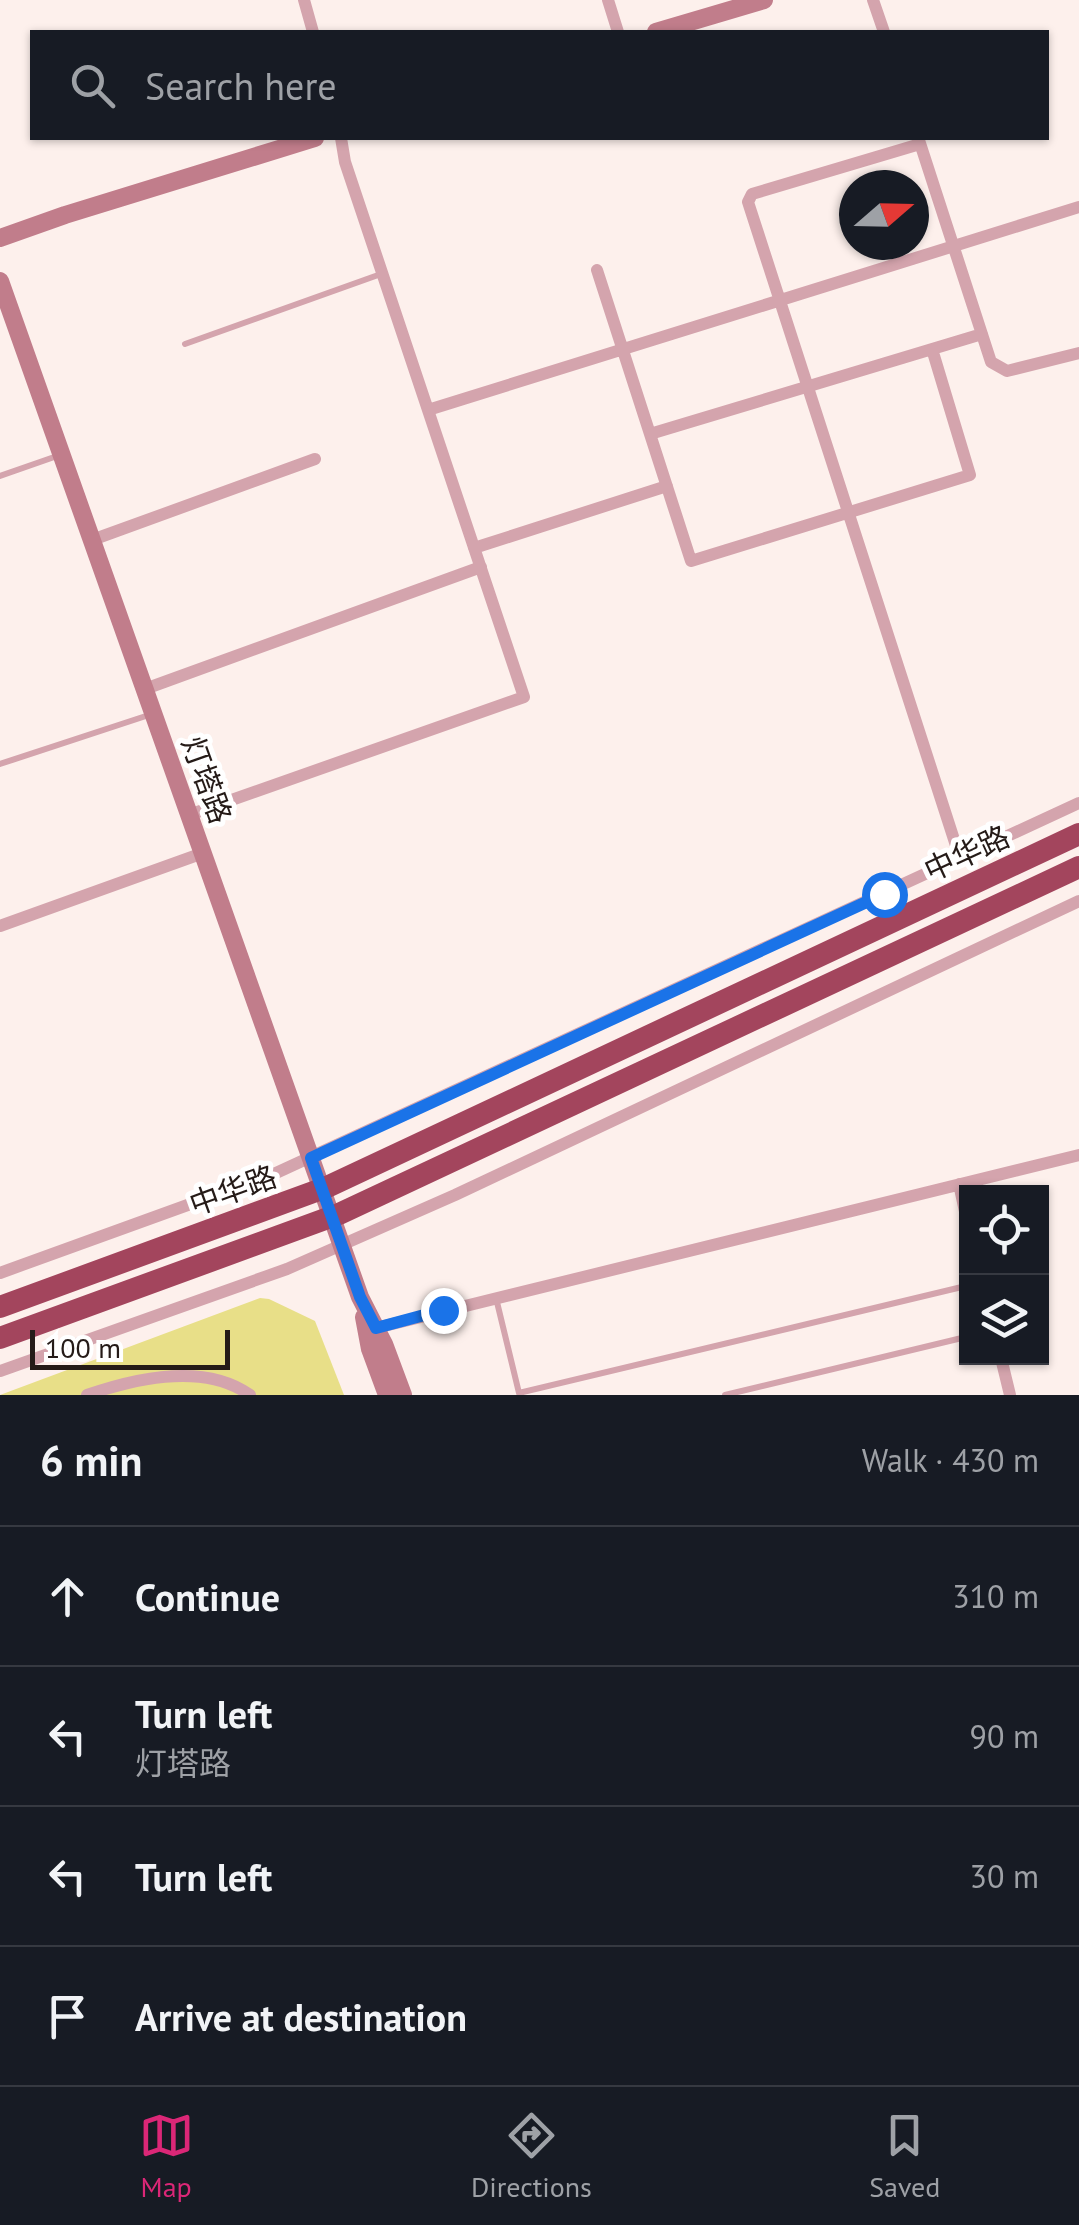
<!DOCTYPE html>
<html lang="en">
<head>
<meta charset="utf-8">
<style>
  body { margin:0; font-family:"PT Sans","Noto Sans SC",sans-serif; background:#20242c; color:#f1f3f6 }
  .controls { position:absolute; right:30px; bottom:30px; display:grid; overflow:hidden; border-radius:0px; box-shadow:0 2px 8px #0004 }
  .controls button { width:90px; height:90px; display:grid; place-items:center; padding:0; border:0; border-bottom:2px solid #363941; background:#171b24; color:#f1f3f6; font:50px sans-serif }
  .compass { position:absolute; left:839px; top:170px; width:90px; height:90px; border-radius:50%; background:#171b24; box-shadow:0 2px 8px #0004; rotate:70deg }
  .scale { position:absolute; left:30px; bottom:25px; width:200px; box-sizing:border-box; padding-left:10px; border:5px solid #251b18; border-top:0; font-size:28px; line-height:35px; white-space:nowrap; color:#251b18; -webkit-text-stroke:8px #fff; paint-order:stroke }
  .stop { position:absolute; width:30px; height:30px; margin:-22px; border:8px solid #1a73e8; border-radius:50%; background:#fff }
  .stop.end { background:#1a73e8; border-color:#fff; box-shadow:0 2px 10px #0008 }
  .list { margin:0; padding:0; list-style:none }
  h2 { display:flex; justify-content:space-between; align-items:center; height:130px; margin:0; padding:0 40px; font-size:42px }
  h2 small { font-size:32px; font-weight:400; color:#9ea1a6 }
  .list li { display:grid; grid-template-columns:65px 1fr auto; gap:30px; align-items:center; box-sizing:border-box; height:140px; padding:0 40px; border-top:2px solid #363941 }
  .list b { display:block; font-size:38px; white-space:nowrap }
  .list p { margin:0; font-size:32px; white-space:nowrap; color:#9ea1a6 }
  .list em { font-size:32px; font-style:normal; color:#9ea1a6 }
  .icon { flex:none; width:55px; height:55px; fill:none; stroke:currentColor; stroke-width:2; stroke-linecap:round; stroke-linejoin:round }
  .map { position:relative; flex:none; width:1079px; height:1395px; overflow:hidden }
  .search { position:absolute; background:#171b24; box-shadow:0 2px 8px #0004; left:30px; right:30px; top:30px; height:110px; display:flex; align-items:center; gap:25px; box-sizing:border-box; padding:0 35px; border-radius:0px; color:#9ea1a6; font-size:38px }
  .sheet { height:690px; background:#171b24 }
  nav { display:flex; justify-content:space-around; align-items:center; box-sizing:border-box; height:140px; border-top:2px solid #363941; background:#171b24; font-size:28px; color:#9ea1a6 }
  nav a { display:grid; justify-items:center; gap:5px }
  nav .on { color:#db2777 }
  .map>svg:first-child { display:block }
  .park { fill:#e8df88 }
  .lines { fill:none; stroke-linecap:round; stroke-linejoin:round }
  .lane { stroke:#d4a4ad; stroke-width:6 }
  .street { stroke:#d4a4ad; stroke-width:12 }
  .secondary { stroke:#c17d8b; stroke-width:18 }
  .highway { stroke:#a3455d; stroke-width:22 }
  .route { stroke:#1a73e8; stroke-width:12 }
  .labels { text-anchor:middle; stroke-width:10; stroke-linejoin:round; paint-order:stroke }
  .street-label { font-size:30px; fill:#251b18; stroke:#fff }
</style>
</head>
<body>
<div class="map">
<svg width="1079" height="1395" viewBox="0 0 1079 1395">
  <rect width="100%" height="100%" fill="#fdf0ec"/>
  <path class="park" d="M260,1298l9,1 46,22 29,74h-344z"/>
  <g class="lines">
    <path class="lane" d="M185,344l196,-70
      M0,476l60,-21
      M0,764l152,-50
      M496,1298l23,95
      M519,1393l447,-107
      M725,1395l241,-58"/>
    <path class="street" d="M304,0l9,32
      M608,0l10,32
      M873,0l11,32
      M919,140l72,222 16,9 72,-18
      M920,144l-168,50 -4,8 212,656
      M597,270l94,291 279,-86 -38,-126
      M428,410l651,-203
      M650,434l332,-100
      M92,540l223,-81
      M474,548l193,-62
      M145,689l336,-122
      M189,815l335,-118 -179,-535 -4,-24
      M0,926l203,-73
      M959,1184l7,32
      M0,1273l276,-100 803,-370
      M376,1328l703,-173
      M1001,1358l9,37
      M0,1371l287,-102 168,-74 624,-294
      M87,1395c49,-17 117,-33 163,0"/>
    <path class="secondary" d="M656,32l108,-32
      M0,238l65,-23 250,-77
      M0,281l360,1016 24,47 19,51
      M364,1317l6,32 17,46"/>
    <path class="highway" d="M0,1307l327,-120 752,-353
      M0,1338l339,-124 740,-347"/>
  </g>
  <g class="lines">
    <path class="route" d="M443,1310l-67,18 -16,-31 -49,-139 573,-264"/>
  </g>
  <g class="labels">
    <g class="street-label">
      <text transform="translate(206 780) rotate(70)" y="10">灯塔路</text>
      <text transform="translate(967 854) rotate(-25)" y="10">中华路</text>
      <text transform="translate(233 1191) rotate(-20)" y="10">中华路</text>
    </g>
  </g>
</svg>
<div class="controls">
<button><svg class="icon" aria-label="locate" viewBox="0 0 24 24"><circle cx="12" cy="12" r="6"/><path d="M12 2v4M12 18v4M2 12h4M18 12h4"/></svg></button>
<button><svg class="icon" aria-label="layers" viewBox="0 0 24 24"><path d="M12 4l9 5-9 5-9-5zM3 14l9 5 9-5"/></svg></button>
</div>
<svg class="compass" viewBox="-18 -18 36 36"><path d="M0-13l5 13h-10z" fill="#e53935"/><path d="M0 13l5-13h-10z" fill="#9ea1a6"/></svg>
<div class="scale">100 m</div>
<div class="stop" style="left:884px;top:894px"></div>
<div class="stop end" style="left:443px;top:1310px"></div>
<div class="search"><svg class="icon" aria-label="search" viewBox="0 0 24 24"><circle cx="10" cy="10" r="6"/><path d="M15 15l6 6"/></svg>Search here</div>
</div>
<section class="sheet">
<h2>6 min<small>Walk · 430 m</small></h2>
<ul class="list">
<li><svg class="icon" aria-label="ahead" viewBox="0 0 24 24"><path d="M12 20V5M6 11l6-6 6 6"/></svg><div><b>Continue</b></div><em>310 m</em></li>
<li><svg class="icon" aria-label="left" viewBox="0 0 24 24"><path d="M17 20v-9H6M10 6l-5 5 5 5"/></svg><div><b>Turn left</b><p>灯塔路</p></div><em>90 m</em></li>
<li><svg class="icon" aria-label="left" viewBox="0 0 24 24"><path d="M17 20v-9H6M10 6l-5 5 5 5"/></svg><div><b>Turn left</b></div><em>30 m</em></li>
<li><svg class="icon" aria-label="arrive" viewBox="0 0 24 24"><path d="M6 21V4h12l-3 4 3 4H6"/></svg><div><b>Arrive at destination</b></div></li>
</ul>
</section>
<nav>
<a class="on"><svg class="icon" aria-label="map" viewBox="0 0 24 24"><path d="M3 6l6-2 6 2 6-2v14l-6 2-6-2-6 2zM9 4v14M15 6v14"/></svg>Map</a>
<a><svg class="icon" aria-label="directions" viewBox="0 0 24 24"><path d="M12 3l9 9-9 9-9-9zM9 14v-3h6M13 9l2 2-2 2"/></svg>Directions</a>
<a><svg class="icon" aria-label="saved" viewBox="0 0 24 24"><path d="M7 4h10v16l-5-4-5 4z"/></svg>Saved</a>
</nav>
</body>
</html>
